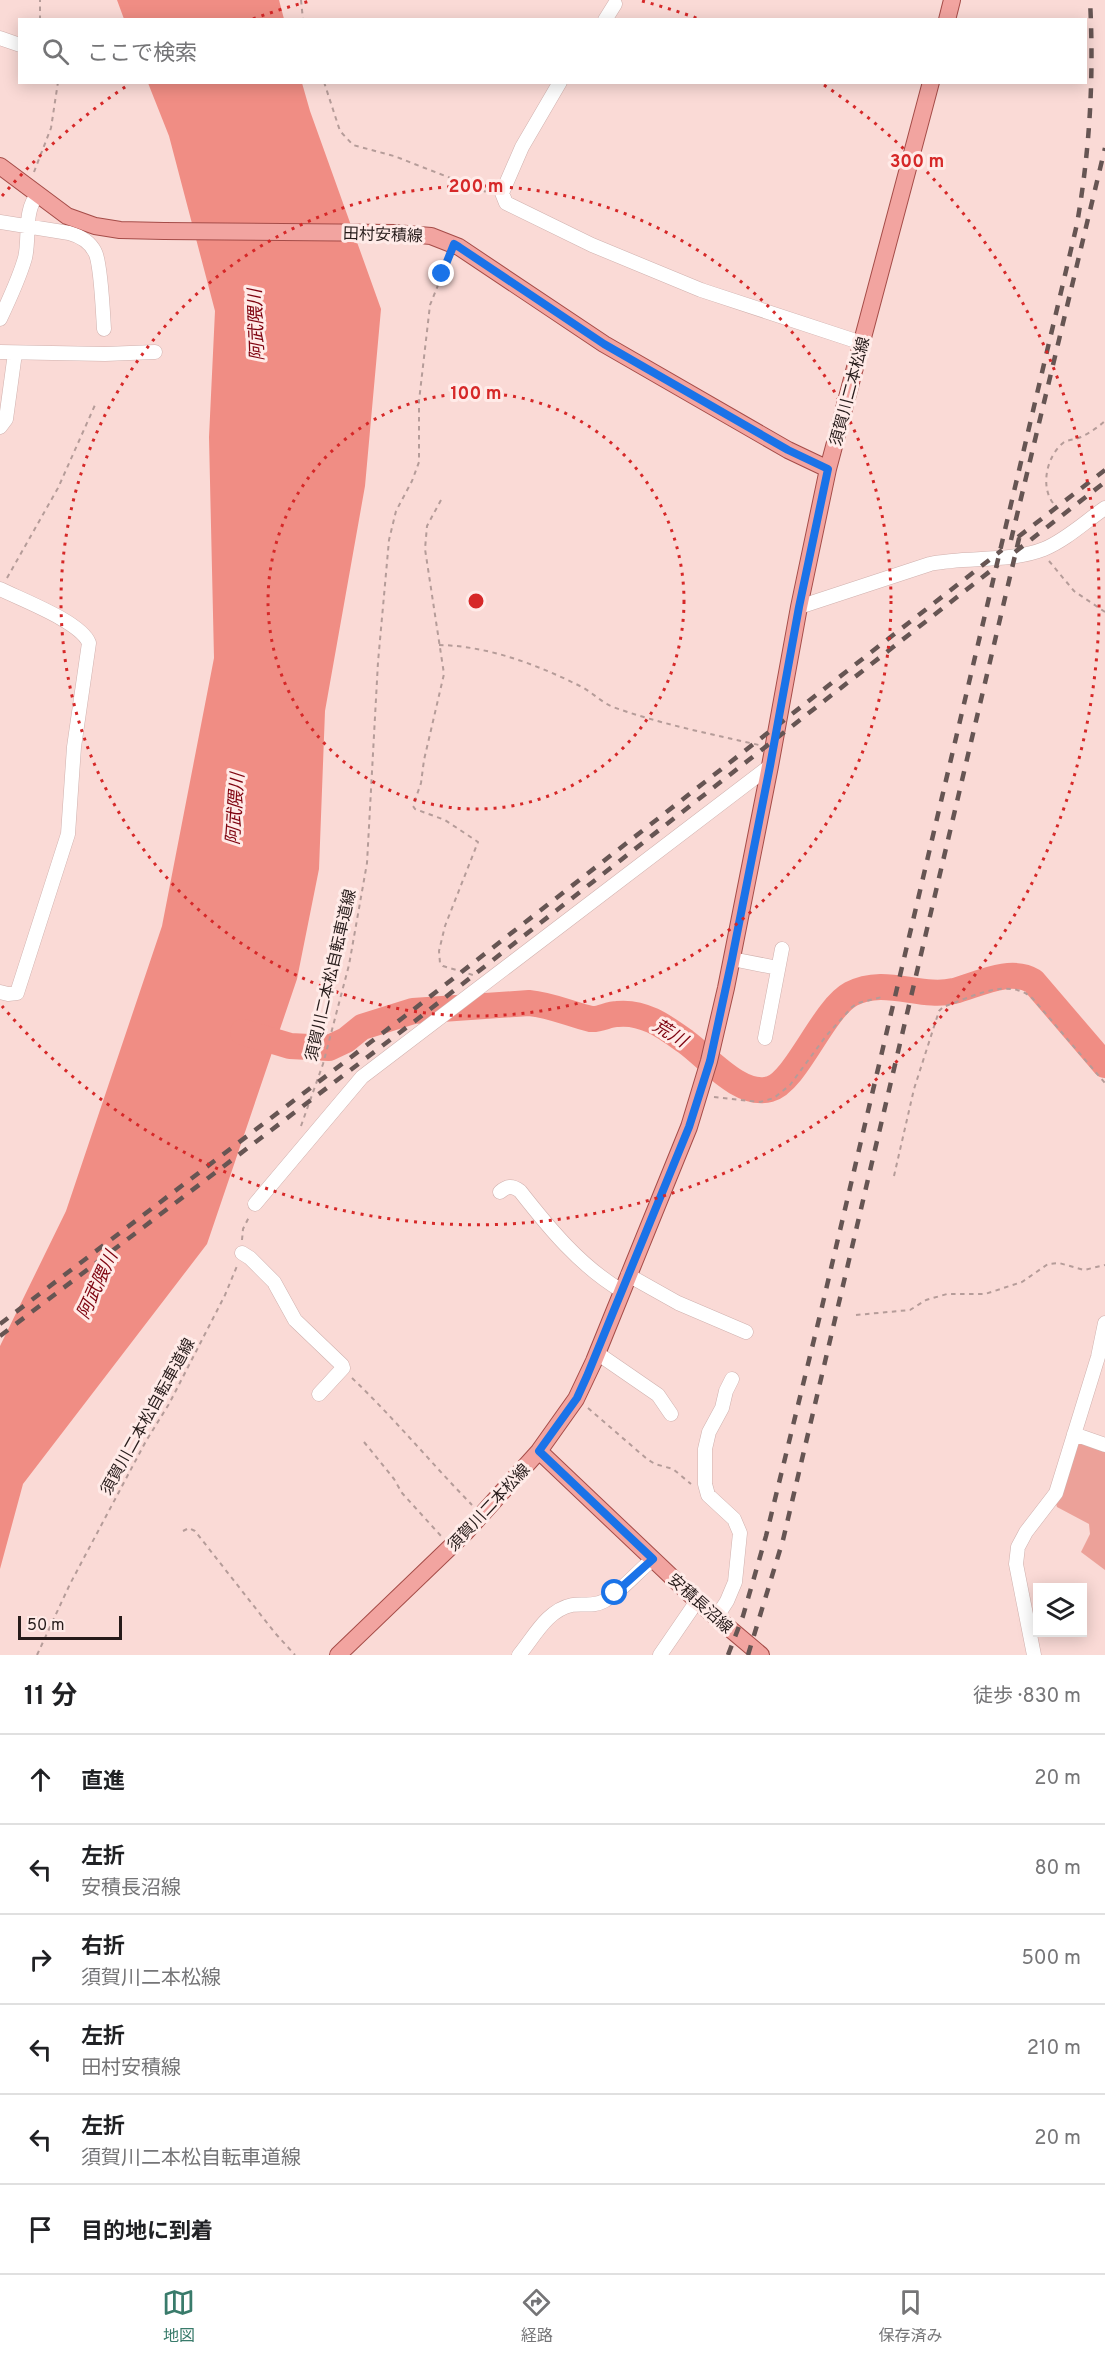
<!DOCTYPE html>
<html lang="ja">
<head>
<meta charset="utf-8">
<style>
  body { margin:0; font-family:Overpass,"Noto Sans JP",sans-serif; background:#f6f6f6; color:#202124 }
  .controls { position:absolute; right:18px; bottom:18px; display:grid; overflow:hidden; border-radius:0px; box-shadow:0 3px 15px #0003 }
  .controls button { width:54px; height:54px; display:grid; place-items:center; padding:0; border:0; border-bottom:2px solid #e0e0e0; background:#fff; color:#202124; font:30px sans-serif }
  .scale { position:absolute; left:18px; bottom:15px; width:104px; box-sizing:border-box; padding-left:6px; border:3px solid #261b1a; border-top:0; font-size:16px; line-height:21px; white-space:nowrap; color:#261b1a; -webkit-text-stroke:4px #ffebe8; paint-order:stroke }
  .stop { position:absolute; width:18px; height:18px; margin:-14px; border:4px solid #1a73e8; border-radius:50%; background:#fff }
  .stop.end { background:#1a73e8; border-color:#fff; box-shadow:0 2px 6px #0008 }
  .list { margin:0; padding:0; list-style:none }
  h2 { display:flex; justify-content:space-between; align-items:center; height:78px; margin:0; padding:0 24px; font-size:26px }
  h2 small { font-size:20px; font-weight:400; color:#757577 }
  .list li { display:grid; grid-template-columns:39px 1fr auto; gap:18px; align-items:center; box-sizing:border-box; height:90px; padding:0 24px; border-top:2px solid #e0e0e0 }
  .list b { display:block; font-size:22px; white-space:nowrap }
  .list p { margin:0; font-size:20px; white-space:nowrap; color:#757577 }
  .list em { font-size:20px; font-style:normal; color:#757577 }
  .icon { flex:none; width:33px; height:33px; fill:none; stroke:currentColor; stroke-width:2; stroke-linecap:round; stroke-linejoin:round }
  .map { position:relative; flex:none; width:1105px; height:1655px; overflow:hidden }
  .search { position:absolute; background:#fff; box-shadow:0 3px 15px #0003; left:18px; right:18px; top:18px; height:66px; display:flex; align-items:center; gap:15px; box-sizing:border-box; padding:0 21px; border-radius:0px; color:#757577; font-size:22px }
  .sheet { height:618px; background:#fff }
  nav { display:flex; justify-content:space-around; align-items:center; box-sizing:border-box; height:84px; border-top:2px solid #e0e0e0; background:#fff; font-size:16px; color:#757577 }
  nav a { display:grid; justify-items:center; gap:3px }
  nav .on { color:#397b6b }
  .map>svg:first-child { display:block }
  .green { fill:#eca199 }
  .water { fill:#f08d84 }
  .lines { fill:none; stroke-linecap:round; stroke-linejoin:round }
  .river { stroke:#f08d84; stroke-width:26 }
  .minor-casing { stroke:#d0b1ae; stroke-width:15 }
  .major-casing { stroke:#a54c48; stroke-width:18 }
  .path { stroke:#b59c99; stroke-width:2; stroke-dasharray:4.5 4.5; stroke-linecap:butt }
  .minor { stroke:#fff; stroke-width:14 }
  .major { stroke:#f2a4a0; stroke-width:16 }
  .rail { stroke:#665553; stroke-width:4.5; stroke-dasharray:10 10; stroke-linecap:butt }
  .route { stroke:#1a73e8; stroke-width:8 }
  .ring { fill:none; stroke:#d62828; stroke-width:3; stroke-dasharray:3 6 }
  .labels { text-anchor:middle; stroke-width:6; stroke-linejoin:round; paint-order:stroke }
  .street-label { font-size:16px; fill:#261b1a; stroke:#ffebe8 }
  .water-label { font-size:18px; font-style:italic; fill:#7f030f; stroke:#ffebe8 }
  .centre { fill:#d62828; stroke:#ffebe8; stroke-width:3 }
  .ring-label { font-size:18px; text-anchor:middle; font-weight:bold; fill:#d62828; stroke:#ffebe8; stroke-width:6; stroke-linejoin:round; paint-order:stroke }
</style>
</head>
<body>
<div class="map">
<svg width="1105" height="1655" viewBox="0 0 1105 1655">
  <rect width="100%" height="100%" fill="#fadad6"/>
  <path class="green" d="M1079,1439l26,10v121l-24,-18 9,-18 -1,-10 -32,-17 -1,-3 19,-60z"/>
  <path class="water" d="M117,0h162l5,19h-160z
    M148,83h154l8,28 71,198 -16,177 -40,225 -6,158 -22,110 -90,265 -184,240 -23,85v-223l66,-135 96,-285 52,-268 -5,-221 6,-126 -46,-175z"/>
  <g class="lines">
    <path class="river" d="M243,1032l47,14 39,2 17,-8 16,-13 51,-16 116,-8c22,2 41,11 62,16 9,1 17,-5 26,-5 27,-3 48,13 69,28 22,16 55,56 84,47 26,-7 53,-80 81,-95 34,-18 69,5 103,-3 23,-6 56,-24 79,-10l72,84"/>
    <defs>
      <path id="minor" d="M605,20l10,-16
        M0,38l20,7
        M560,82l-38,65 -20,46 4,10 86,42 109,45 161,53
        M0,222l69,11c11,3 21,9 26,19 6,11 8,62 9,77
        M0,319c9,-19 19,-40 25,-61 5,-20 -2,-47 13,-64
        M0,352l105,2 50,-2
        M0,427l6,-8 9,-66
        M0,589c22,11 81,33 89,54l-15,104 -6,87 -51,159 -9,1 -8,-2
        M799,607l131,-43c37,-8 78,-1 114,-15 22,-9 42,-28 61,-41
        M732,959l46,9
        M765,1038l17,-89
        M500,1192c7,-6 12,-7 20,-1 29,37 60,75 102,100
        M255,1204l107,-127 408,-311
        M242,1253l8,5 24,24 21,38 47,45 1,3 -24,26
        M628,1275l50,28 68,29
        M597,1353l61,42 13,19
        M1074,1434l31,11
        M716,1618l11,-17 8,-19 5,-49 -6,-14 -26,-24 -3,-11v-35l4,-17 13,-24 4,-17 6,-12
        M519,1655c15,-18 28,-45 53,-50 11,-2 21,2 32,-4 18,-10 33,-29 49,-42
        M660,1655l37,-54
        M1034,1655l-18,-91 2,-17 8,-15 30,-39 42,-136 7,-34"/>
      <path id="major" d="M947,20l5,-20
        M0,166l67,50 28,10 25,4 44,1 231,2 36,3 28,11 145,97 184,106 40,19
        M539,1451l158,150 64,54
        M338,1655l128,-123 73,-81 37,-52 18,-38 95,-234 20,-66 17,-73 44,-222 29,-159 29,-138 103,-387"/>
    </defs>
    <use href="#minor" class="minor-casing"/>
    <use href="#major" class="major-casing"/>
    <path class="path" d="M301,0l2,20
      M40,20v-20
      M324,82l16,49 13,14 41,11 95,37
      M34,172l17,-44 7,-46
      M441,500l-14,26 -2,23 19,125 -20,86 -3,23 -8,23 2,3 30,11 33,22 -33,84 -6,25 1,12 3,3 30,9
      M1053,503c-13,-17 -6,-47 10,-60 5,-4 12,-3 18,-6 9,-4 17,-10 24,-16
      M1049,561l25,30 31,21
      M7,578l51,-90 37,-83
      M439,645c50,1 99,20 143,42 11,6 19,15 31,20 47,17 98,27 146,38
      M714,1097l46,5 14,-4 16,-13 36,-49 26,-29 6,-4 24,-6
      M301,1126l22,-62 26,-99 18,-102 11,-201 11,-122 7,-29 16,-30 7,-19v-61l11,-96 19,-47
      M894,1176l20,-87 25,-78 4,-4c26,-9 68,-32 91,-7l71,83
      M242,1240l1,-11 6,-12
      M856,1315l54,-5 16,-10 21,-6h38l37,-12 26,-18 11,-1 25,7 21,-5
      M352,1378c42,40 79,85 120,127
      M588,1408l59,51 8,5 18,5 18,15
      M364,1442l30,37 8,14 39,43
      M183,1531l6,-3 6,3 80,102 20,22
      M37,1655l33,-71 76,-143 23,-37 56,-109 12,-29"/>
    <use href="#minor" class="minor"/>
    <use href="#major" class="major"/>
    <path class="rail" d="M1018,537l87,-67
      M1011,540l94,-392
      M1015,552l90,-70
      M0,1324l409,-311 593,-463
      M0,1336l415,-315 583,-456
      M728,1655l15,-39 23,-80 55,-225 256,-1087c13,-76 17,-147 13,-224
      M748,1655l35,-115 238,-1010"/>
  </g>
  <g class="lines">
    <path class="route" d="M442,274l12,-30 5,3 145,97 184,106 40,19 -29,138 -29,159 -38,193 -22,102 -21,66 -102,249 -10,22 -38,53 114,108 -38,34"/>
  </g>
  <g class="ring">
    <circle cx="476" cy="601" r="208"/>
    <circle cx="476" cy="601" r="415"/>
    <path d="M2 196A623 623 0 0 1 128 85M253 19A623 623 0 0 1 310 1M642 1A623 623 0 0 1 699 19M824 85A623 623 0 1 1 2 1006"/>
  </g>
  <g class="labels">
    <g class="street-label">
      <text transform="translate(383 234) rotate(2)" y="6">田村安積線</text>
      <text transform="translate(849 391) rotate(-75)" y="6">須賀川二本松線</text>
      <text transform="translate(330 975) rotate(-77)" y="6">須賀川二本松自転車道線</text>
      <text transform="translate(147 1416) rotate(-61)" y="6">須賀川二本松自転車道線</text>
      <text transform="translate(488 1507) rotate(-47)" y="6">須賀川二本松線</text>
      <text transform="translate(701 1603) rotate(42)" y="6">安積長沼線</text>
    </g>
    <g class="water-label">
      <text transform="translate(256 325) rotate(-92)" y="6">阿武隈川</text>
      <text transform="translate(235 809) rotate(-86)" y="6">阿武隈川</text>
      <text transform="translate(670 1033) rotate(31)" y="6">荒川</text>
      <text transform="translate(97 1285) rotate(-65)" y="6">阿武隈川</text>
    </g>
  </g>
  <circle cx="476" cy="601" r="9" class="centre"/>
  <g class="ring-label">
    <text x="917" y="167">300 m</text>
    <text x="476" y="192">200 m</text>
    <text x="476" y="399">100 m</text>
  </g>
</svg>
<div class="controls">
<button><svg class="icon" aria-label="layers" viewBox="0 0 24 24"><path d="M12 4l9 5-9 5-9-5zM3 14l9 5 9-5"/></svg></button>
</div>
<div class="scale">50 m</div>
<div class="stop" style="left:615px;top:1593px"></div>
<div class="stop end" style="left:442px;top:274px"></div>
<div class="search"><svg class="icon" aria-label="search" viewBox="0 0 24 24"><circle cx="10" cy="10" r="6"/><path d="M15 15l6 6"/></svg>ここで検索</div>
</div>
<section class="sheet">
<h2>11 分<small>徒歩 · 830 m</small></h2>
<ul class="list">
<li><svg class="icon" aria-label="ahead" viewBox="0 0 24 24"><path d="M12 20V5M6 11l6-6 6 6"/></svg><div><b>直進</b></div><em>20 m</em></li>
<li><svg class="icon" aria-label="left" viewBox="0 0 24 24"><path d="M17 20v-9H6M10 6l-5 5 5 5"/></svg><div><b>左折</b><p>安積長沼線</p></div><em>80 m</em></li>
<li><svg class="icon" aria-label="right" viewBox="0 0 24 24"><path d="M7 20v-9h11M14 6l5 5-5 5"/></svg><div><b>右折</b><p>須賀川二本松線</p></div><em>500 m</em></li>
<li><svg class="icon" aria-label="left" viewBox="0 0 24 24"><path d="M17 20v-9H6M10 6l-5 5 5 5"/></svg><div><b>左折</b><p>田村安積線</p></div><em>210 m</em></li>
<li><svg class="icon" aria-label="left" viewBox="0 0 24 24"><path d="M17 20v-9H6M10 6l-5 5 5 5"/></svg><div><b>左折</b><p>須賀川二本松自転車道線</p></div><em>20 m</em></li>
<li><svg class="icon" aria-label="arrive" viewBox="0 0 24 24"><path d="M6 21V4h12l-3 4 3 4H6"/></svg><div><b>目的地に到着</b></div></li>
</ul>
</section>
<nav>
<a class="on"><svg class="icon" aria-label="map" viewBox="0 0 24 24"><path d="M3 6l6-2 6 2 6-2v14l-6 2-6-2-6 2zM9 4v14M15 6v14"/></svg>地図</a>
<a><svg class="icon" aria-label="directions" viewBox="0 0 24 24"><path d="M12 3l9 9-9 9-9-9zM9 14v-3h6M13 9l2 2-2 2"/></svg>経路</a>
<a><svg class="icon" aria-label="saved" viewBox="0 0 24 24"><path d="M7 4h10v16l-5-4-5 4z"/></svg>保存済み</a>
</nav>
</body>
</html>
